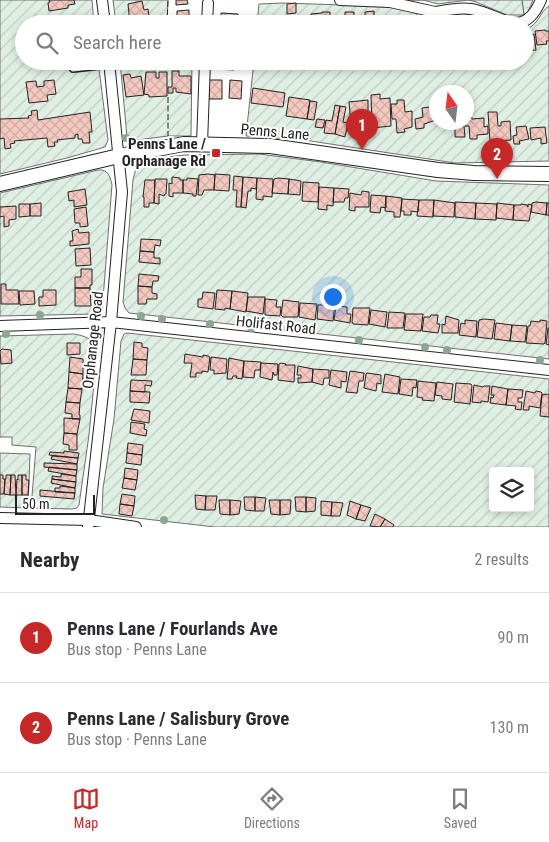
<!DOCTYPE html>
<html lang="en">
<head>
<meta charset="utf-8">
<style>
  body { margin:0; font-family:"Roboto Condensed",sans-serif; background:#f7f7f7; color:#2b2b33 }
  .controls { position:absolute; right:15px; bottom:15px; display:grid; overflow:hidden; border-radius:5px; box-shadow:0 2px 8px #0003 }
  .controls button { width:45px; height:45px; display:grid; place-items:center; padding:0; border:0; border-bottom:1px solid #e1e1e2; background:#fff; color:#2b2b33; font:25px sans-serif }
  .compass { position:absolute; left:429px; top:85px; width:45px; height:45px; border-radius:50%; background:#fff; box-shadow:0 2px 8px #0003; rotate:346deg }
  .scale { position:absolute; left:15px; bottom:12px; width:80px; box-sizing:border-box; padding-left:5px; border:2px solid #222; border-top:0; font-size:14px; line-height:18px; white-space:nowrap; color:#222; -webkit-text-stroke:4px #fff; paint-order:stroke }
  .you { position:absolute; left:332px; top:296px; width:18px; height:18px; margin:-12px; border:4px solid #fff; border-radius:50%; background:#1a73e8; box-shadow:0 0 0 8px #1a73e833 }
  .badge { display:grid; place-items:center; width:32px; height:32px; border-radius:50%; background:#c62828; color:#fff; font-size:16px; font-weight:700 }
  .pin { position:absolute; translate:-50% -41px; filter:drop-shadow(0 1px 2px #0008) }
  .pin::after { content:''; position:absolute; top:26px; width:18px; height:15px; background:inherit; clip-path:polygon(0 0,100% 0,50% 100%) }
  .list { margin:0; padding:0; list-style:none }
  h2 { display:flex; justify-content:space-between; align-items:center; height:65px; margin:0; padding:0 20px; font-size:21px }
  h2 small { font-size:16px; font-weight:400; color:#7c7c81 }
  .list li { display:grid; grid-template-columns:32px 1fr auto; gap:15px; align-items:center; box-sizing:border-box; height:90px; padding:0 20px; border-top:1px solid #e1e1e2 }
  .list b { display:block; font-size:19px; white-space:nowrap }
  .list p { margin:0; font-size:16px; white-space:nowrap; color:#7c7c81 }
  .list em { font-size:16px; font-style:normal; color:#7c7c81 }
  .icon { flex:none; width:28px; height:28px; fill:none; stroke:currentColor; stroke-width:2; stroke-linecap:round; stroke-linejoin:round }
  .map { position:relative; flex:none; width:549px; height:527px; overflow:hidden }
  .search { position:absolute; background:#fff; box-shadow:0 2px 8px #0003; left:15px; right:15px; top:15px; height:55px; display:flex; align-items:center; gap:12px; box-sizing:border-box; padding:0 18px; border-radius:28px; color:#7c7c81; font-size:19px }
  .sheet { height:245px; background:#fff }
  nav { display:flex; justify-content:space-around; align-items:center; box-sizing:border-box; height:70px; border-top:1px solid #e1e1e2; background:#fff; font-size:14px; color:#7c7c81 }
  nav a { display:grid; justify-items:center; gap:2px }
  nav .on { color:#c62828 }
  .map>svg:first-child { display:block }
  .grass { fill:url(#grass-dots); stroke:#6f6f6f }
  .garden { fill:url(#garden-furrows); stroke:#6f6f6f; fill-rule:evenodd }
  .building { fill:url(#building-cross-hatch); stroke:#222 }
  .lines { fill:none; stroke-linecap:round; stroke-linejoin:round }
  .service-casing { stroke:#222; stroke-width:8 }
  .minor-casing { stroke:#222; stroke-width:12 }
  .secondary-casing { stroke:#222; stroke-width:16 }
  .service { stroke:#fff; stroke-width:5 }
  .minor { stroke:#fff; stroke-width:10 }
  .secondary { stroke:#fff; stroke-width:14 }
  .fence { stroke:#222; stroke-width:1; stroke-dasharray:6 2.5; stroke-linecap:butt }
  .tree { fill:#8da692 }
  .poi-dot { fill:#c62828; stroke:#fff; stroke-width:2 }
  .labels { text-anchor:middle; stroke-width:4; stroke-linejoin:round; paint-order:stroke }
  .street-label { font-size:15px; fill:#222; stroke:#fff }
  .poi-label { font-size:15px; font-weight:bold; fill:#222; stroke:#fff; text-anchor:end }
</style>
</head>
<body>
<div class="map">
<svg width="549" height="527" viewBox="0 0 549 527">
  <defs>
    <pattern id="grass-dots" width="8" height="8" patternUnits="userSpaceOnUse" patternTransform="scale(1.25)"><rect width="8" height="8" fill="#e0efe3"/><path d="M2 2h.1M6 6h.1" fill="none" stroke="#c0cdc2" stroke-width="1.8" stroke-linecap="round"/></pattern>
    <pattern id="garden-furrows" width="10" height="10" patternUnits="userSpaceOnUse" patternTransform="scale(1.25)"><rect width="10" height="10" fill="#e0efe3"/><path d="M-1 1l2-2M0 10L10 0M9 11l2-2" fill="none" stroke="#c0cdc2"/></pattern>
    <pattern id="building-cross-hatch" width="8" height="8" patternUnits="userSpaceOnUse" patternTransform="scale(1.25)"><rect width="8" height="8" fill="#f3c9c0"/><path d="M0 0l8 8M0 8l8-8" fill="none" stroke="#d0aca5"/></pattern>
  </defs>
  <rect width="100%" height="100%" fill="#fff"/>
  <path class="grass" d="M522,0h11l-5,12 -4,3z"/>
  <path class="garden" d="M0,0h92l2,24h-70v37h74l10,79 -3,7 -38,11 -67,16z
    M113,0h55l-1,24h-51z
    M403,0h119l2,15h-17l-31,-13 -8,-2 -30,4 -15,-4z
    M283,3l119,4c9,3 19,9 24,17h-169l2,-20z
    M549,6v155l-94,2 -151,-23 -58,-4 8,-75h271v-32c14,-3 14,-17 24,-23zM436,92h30v30h-30z
    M467,15l11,2 15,7h-51l6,-7z
    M120,61h72l-1,75h-23l-39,5 -2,-4z
    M259,154l62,8 115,19 113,4v174l-420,-46 -4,-5 -2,-6 10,-122 4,-15 3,-2 18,-5 27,-3z
    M98,170c10,-1 12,6 14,15l-10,127 -7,2 -95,2v-123z
    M127,333l422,46v148h-334l-113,-13 1,-26 11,-69 7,-78 3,-7zM493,471h37v37h-37z
    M74,334c12,2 20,5 23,18l-8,83 -10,70 -2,3 -5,1 -41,-1 5,-61 -24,-2v-8h-12v-101z
    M0,453l30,1 -2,54 -28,-1z"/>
  <path class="building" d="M49,0h25l1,4 -7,1v3l-19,3 -1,-8 2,-1z
    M176,0h11l1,4 -12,1z
    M142,1l2,9 4,-1 2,14 -20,1 -2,-20z
    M296,3v10l-9,1v-10z
    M189,10v14h-12v-13z
    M374,11v7l10,-1v7h-19v-12z
    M322,12h8v12h-19v-10l11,-1z
    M345,12h9v6h10v6h-19z
    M221,13l17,1 -1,10h-16z
    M295,16h13v8h-19v-4h7z
    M414,16v8h-8v-7z
    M545,30v1h4v10h-3l1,3 -10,1 -2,-14z
    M534,34l2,16 -11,1v-15z
    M41,61h14v5l-13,2z
    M218,61h16v9l-17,-1z
    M172,71h7v5h12v18l-15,-2v-4h-3v5h-5v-6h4z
    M146,72h10v6h3v-6h8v24l-18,1v-2l-5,-1z
    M130,74l1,4 10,-2 3,19 -18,2 -3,-22z
    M54,80l2,14 -9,1 1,6 -19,2 -3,-21 10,-1 1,6 7,-1v-5z
    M209,80h13v19h-13z
    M230,80l12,1 -1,18 -12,-1z
    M253,88l32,5 -2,14 -32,-4z
    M380,94v5l10,-1 1,28 -19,2 -1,-33z
    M289,97l21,3 -3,19 -21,-3z
    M368,100v19l-6,1v4l-11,1 -2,-23z
    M397,100h7l1,12 7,-1v16l-8,2 1,3 -8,1 -1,-14h-4l-1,-15h6z
    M310,101l7,1 -3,18 -7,-1z
    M335,105l5,1 -5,28 -11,-1 2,-13 6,1z
    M340,106l6,1 -3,15 5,1 -3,14 -10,-3z
    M436,106v14l-12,4v4l-8,1 -1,-10 8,-2 -1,-9z
    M37,110l1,10 52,-8 2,20h-3l1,11h-7l-1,-4h-4v-5l-3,1v3l-18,2 1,2h-4l1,4 -7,1 -1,-9 -33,3 1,2 -5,1 1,4 -6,1 -1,-11 -4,1v-20l29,-1 -1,-2 4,-1 -1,-4z
    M488,112h9l1,14h3v-4l9,-1 1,19 -21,1z
    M466,114h5l1,5 12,-1v9l4,-1v8l-11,1v4h-7l-1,-13h-4z
    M317,119l8,1 -2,8 -8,-1z
    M442,122h15v3l-14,1z
    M455,126h9l1,11h-10z
    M526,126l3,13 -10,2 1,3h-6l-1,-8 4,-1 -1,-8z
    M545,127l2,16 -6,1v-6l-10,2 -1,-12z
    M208,174l7,1 -1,15h-10l-2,5h-4l1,-20z
    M215,174l15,1 -1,16 -15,-1z
    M234,176l9,1 -2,30h-5l1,-17h-4z
    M172,177l8,1v2h3v13h-10v4l-4,-1v-13l3,1z
    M243,177l14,1 -1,11 -5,-1v3h-3l-2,17 -5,-1z
    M187,178l11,1 -2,17h-3v-2l-10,-1v-13h4z
    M257,178l16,1 -1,18 -9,-1v4l-7,-1z
    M278,178l11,1 -1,15 -16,-1 2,-14z
    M155,179h12l-1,15h-1l-1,2 -5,-2v10l-5,-1z
    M289,179l12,2 -1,14 -12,-1z
    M145,180h10l-1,23h-5v4h-5v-10h-1z
    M303,182l16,1 -1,19 -16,-1z
    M319,187l15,1 -1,18 -6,-1v5l-9,-1z
    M334,188l15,1 -1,9h-3l-1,4h-11z
    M85,189l2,16 -13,2v-7l-5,1 -1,-9z
    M362,191l7,1v15h-14v4l-6,-1 1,-17 11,2z
    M371,195l15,1v12l-5,-1 -1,6 -10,-1z
    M386,196l16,2 -2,19h-6v-5l-9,-1z
    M402,199l17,1 -1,12 -7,-1v4h-7v-4h-3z
    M419,200h15l-1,17 -16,-1z
    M434,200l21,3 -1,14 -21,-1z
    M455,202l21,1 -1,16 -20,-2z
    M536,202l11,1 -1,12 -15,-3 1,-9z
    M41,203v13h-11v-12z
    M476,203l21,1 -1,16 -21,-1z
    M497,203l17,2 -1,15 -17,-2z
    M547,203h2v12h-3z
    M19,204h11v12l-11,1z
    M521,204l6,1 1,2v-3l4,1 -3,16 -16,-1 1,-15h7z
    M16,206v13l-7,1v6l-5,1v-11l-4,1v-10z
    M86,207l2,19 -8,1v-4h-5l-1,-14z
    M78,229l1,4 10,-1v12l-19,2v-5h3l-1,-10z
    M141,239l20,1 -1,6 -5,-1 -1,7 -14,-1z
    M90,248l1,17 -15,1 -1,-17z
    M140,251l14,1v6h6v6l-21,-2z
    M81,269h11v16h-2v3h-15v-11h6z
    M139,274l20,2 -1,5h-5l-1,6 -14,-1z
    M1,284h5v6h12l1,14h-18z
    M138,286l14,1v6l5,1v5h-10l-1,5h-8z
    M75,288h15l1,18h-16z
    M43,290h13v15l-17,1v-9h4z
    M217,290l15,1 -2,18 -5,-1v2l-10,-1z
    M19,291h15l1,13 -15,1z
    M232,291l16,2 -2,19 -16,-3z
    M203,292l12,1 -2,16 -15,-2v-8h4z
    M248,297h17l-2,17 -17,-3z
    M265,299l12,1 -1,7h5l-1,9 -15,-1z
    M283,300l16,2 -1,15h-15l-2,-2z
    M324,302l11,1 -2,18 -16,-2 1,-14h6z
    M300,303l17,1 -2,16 -16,-3z
    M336,306l11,1v7h4l-1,9 -16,-3z
    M353,308h17l-2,17 -15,-1 -1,-2z
    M371,310l16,2 -2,15 -16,-3z
    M389,312l16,1 -2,15h-16z
    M406,314h17l-2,17 -17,-1z
    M431,315h7l-1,9h3l-2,9 -16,-2 2,-14h6z
    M446,316l13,4 -1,13h-16v-9l3,1z
    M484,319l11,1 -3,19 -15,-2 2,-17z
    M465,320l12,1 -1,16 -17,-2 2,-12 4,1z
    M540,320l7,1 -2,22 -1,1 -18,-1 2,-17h2l1,-5 9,1z
    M496,323l16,2 -2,16 -16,-2z
    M512,325l15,1 -2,16 -15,-1z
    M548,328h1v17l-3,-1z
    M134,342l8,1v4l6,1 -1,12 -14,-1z
    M67,343h13v11l-13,1z
    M2,349l9,1 1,13 -11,1 -1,-13z
    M185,354l18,3v-2l5,1 2,1 -2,15 -6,-1v2h-6v4h-6l2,-14h-8z
    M70,357l13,2v15l-14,-2z
    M211,357l16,2 -1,14 -12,1v-4h-4z
    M229,358l15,3 -2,18 -6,-1 1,-2h-4l-1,3h-5z
    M133,359l14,1 -1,15h-15z
    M244,361l17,1 -1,8h-5l-1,8 -11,-1z
    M261,363l17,1 -1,11h-3l-1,-3 -1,8 -12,-3z
    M281,363l5,1 -1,1h10l-1,17 -16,-2 1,-16z
    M298,366l15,3 -1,13 -14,1v-5h3v-3h-4z
    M313,369l16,1v8h-5l-1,7 -11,-3z
    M331,370l16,2 -1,10 -5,-1v7l-12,-3z
    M350,371l14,2 -1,8h-4l-2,12 -11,-1z
    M69,372l14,2 -1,15 -14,-1z
    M367,373l14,2v9l-4,-1 -1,8 -12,-3 2,-14z
    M385,374l15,3 -2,17 -16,-2z
    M401,379l16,1 -1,8 -3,-1 -1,9 -13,-2z
    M131,380l21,1 -1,5 -6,-1v7l-15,-1z
    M418,381l18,2 -2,18 -12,-1 1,-2 -6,-1z
    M437,382l16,2 -2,16 -9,-1v-3l-7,-1z
    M456,383l15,1 1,2 -2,18 -16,-2z
    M474,385l9,2 1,-1h6l-2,16 -7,-1v2l-9,-1z
    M492,386l16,3 -2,16 -16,-2 1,-6 2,1 1,-3h-3z
    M68,388l14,1 -2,14 -14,-1z
    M508,389l15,1 -1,8h-4v4h4l-1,8 -6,-1 1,-3 -10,-1z
    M130,391l20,1 -1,11 -19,-1z
    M526,391l9,2 1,-2 5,1 1,1 -2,15 -11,-2v4h-6z
    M547,394l2,1v22l-9,-1 2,-21z
    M66,402l14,1 -1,12h1v4h-8v-5l-7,-1z
    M134,409l16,2 -1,12 -18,-3z
    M64,418l16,1 -3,15 -13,-1z
    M131,422l14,2 -1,5 3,1 -1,6 -16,-3z
    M64,433l13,1v16h-8v-5l-6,-1z
    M128,443l15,2 -1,10 -15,-2z
    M64,451l15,2 -1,5 -29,-3 1,-3 14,1z
    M127,453l15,2 -1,10 -15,-2z
    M52,456l26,2 -1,6 -26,-5z
    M44,463l33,1v6l-33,-3z
    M49,467l28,3 -1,6 -28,-5z
    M125,468l13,2 -1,10 -13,-2z
    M61,474l15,2v6l-24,-3v-3l9,1z
    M0,475h3v4h2l-1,15h-4z
    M6,475h5l-1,20 -6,-1 1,-15h1z
    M11,475h4l1,20h-6z
    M18,475h4v20h-6l1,-16 1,1z
    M22,475h4v5h3l-1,15h-6z
    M124,478l13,2 -2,10 -13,-2z
    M52,479l24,3 -1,6 -24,-5z
    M60,486l15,2v5l-20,-1v-4h5z
    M40,490l35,3 -1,6 -34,-3z
    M122,494l13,2 -1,10 -14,-2z
    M195,495l11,1 -1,14 -9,-1z
    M206,496h11l-2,14h-10z
    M244,497h11v14l-10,-1z
    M255,497l11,1 -2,13h-9z
    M295,497h11v15l-10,-1z
    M306,497l10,1 -1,13 -9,1z
    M219,500h11v15l-10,-1z
    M230,500l11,1 -2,13 -9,1z
    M269,500h11v15l-9,-1z
    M280,500h11l-1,14 -10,1z
    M321,501l11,1 -1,14 -10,-1z
    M350,501l11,4 -5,14 -9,-4z
    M332,502l11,1 -3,13h-9z
    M120,504l14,2 -2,10 -13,-2z
    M361,505l10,3 -6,13 -9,-2z
    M375,514l10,5 -5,8 -10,-1z
    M385,519l9,6 -1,2h-13z"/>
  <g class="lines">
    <defs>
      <path id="service" d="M66,61l7,8 36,-4"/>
      <path id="minor" d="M102,0l3,24
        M340,0l50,2 45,10
        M435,20v-8c12,-2 25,-5 36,-3 30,5 52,33 70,-9
        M207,24l1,-21
        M202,144l3,-83
        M0,326l111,-4 438,48
        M0,518l89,2 47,7
        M88,527l23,-205 11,-130 -13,-131"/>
      <path id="secondary" d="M0,184l119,-28 65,-12 86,2 168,24 36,3 75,1"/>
    </defs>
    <use href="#service" class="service-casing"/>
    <use href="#minor" class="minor-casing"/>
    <use href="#secondary" class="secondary-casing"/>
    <use href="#service" class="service"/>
    <use href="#minor" class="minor"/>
    <use href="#secondary" class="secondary"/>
    <path class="fence" d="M167,24l1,-24
      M168,61v9
      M168,97v39"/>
  </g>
  <g class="tree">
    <circle cx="126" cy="138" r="4"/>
    <circle cx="40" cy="315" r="4"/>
    <circle cx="141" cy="316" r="4"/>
    <circle cx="162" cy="319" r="4"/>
    <circle cx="210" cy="324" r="4"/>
    <circle cx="251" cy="328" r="4"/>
    <circle cx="6" cy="334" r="4"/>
    <circle cx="359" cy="340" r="4"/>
    <circle cx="425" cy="347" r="4"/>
    <circle cx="447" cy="350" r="4"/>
    <circle cx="540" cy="360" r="4"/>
    <circle cx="164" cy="520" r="4"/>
  </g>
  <rect class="poi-dot" x="211" y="148" width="10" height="10" rx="2.5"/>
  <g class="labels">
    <g class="street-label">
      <text transform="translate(275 132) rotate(5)" y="5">Penns Lane</text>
      <text transform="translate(276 325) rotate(6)" y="5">Holifast Road</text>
      <text transform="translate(93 340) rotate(-84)" y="5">Orphanage Road</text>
    </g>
    <g class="poi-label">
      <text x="206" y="149">Penns Lane /<tspan x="206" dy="17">Orphanage Rd</tspan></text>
    </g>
  </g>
</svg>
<div class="controls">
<button><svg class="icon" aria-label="layers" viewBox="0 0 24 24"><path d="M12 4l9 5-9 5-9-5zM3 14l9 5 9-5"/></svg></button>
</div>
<svg class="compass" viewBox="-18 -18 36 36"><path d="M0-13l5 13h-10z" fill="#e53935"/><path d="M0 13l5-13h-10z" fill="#7c7c81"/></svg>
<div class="scale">50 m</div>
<div class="you"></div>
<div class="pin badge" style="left:362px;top:150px">1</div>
<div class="pin badge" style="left:497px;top:179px">2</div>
<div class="search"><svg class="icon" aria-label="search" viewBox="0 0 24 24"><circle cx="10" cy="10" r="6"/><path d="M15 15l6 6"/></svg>Search here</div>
</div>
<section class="sheet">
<h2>Nearby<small>2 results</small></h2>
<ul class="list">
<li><span class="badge">1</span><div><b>Penns Lane / Fourlands Ave</b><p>Bus stop · Penns Lane</p></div><em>90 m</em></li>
<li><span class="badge">2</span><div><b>Penns Lane / Salisbury Grove</b><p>Bus stop · Penns Lane</p></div><em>130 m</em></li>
</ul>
</section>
<nav>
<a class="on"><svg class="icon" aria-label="map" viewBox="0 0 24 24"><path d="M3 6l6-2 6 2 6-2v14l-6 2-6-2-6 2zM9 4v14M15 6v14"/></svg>Map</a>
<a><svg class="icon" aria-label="directions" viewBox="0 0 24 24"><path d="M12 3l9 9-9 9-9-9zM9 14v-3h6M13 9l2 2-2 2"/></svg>Directions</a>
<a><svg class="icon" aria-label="saved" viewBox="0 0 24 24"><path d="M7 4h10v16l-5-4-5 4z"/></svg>Saved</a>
</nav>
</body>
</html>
